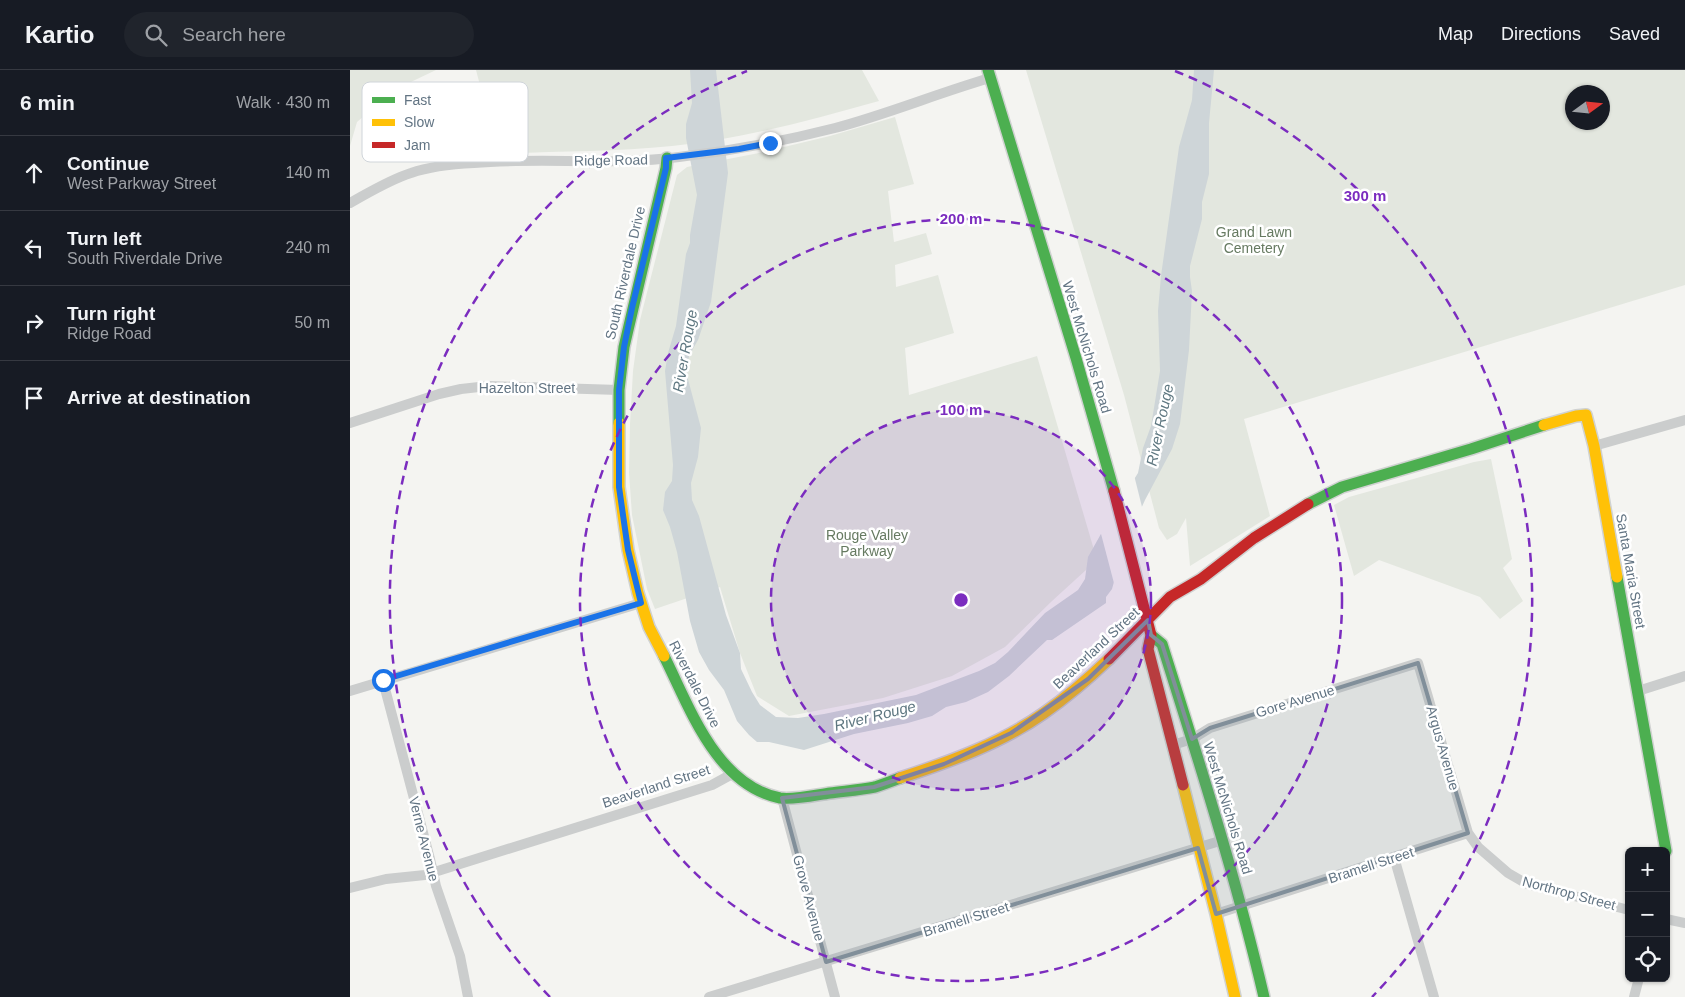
<!DOCTYPE html>
<html lang="en">
<head>
<meta charset="utf-8">
<style>
  body { margin:0; font-family:Arial,sans-serif; background:#20242c; color:#f1f3f6 }
  .controls { position:absolute; right:15px; bottom:15px; display:grid; overflow:hidden; border-radius:8px; box-shadow:0 1px 4px #0004 }
  .controls button { width:45px; height:45px; display:grid; place-items:center; padding:0; border:0; border-bottom:1px solid #363941; background:#171b24; color:#f1f3f6; font:25px sans-serif }
  .compass { position:absolute; left:1215px; top:15px; width:45px; height:45px; border-radius:50%; background:#171b24; box-shadow:0 1px 4px #0004; rotate:75deg }
  .stop { position:absolute; width:15px; height:15px; margin:-11px; border:4px solid #1a73e8; border-radius:50%; background:#fff }
  .stop.end { background:#1a73e8; border-color:#fff; box-shadow:0 1px 5px #0008 }
  .list { margin:0; padding:0; list-style:none }
  h2 { display:flex; justify-content:space-between; align-items:center; height:65px; margin:0; padding:0 20px; font-size:21px }
  h2 small { font-size:16px; font-weight:400; color:#9ea1a6 }
  .list li { display:grid; grid-template-columns:32px 1fr auto; gap:15px; align-items:center; box-sizing:border-box; height:75px; padding:0 20px; border-top:1px solid #363941 }
  .list b { display:block; font-size:19px; white-space:nowrap }
  .list p { margin:0; font-size:16px; white-space:nowrap; color:#9ea1a6 }
  .list em { font-size:16px; font-style:normal; color:#9ea1a6 }
  .icon { flex:none; width:28px; height:28px; fill:none; stroke:currentColor; stroke-width:2; stroke-linecap:round; stroke-linejoin:round }
  .map { position:relative; flex:none; width:1335px; height:927px; overflow:hidden }
  header { display:flex; align-items:center; gap:30px; box-sizing:border-box; height:70px; padding:0 25px; background:#171b24; border-bottom:1px solid #363941 }
  header strong { font-size:24px }
  nav { display:flex; gap:28px; margin-inline-start:auto; font-size:18px }
  .search { width:350px; height:45px; background:#20242c; display:flex; align-items:center; gap:12px; box-sizing:border-box; padding:0 18px; border-radius:28px; color:#9ea1a6; font-size:19px }
  main { display:flex }
  aside { flex:1; background:#171b24 }
  .map>svg:first-child { display:block }
  .green { fill:#e3e7df; fill-rule:evenodd }
  .water { fill:#ced5d8 }
  .pier { fill:#f4f4f1 }
  .lines { fill:none; stroke-linecap:round; stroke-linejoin:round }
  .fast-casing { stroke:#d0d2d1; stroke-width:14 }
  .slow-casing { stroke:#d0d2d1; stroke-width:14 }
  .jam-casing { stroke:#d0d2d1; stroke-width:14 }
  .street { stroke:#cbcdcd; stroke-width:10 }
  .fast { stroke:#4caf50; stroke-width:11 }
  .slow { stroke:#ffc107; stroke-width:11 }
  .jam { stroke:#c62828; stroke-width:11 }
  .route { stroke:#1a73e8; stroke-width:6 }
  .marked { fill:#818f9a; fill-opacity:0.2; stroke:#818f9a; stroke-width:4; stroke-linejoin:round }
  .ring { fill:none; stroke:#7b2cbf; stroke-width:2.5; stroke-dasharray:9 6 }
  .labels { text-anchor:middle; stroke-width:5; stroke-linejoin:round; paint-order:stroke }
  .street-label { font-size:14px; fill:#627483; stroke:#fff }
  .park-label { font-size:14px; fill:#667a61; stroke:#fff }
  .water-label { font-size:15px; font-style:italic; fill:#5e7780; stroke:#fff }
  .key { fill:#fff; stroke:#d0d5da; stroke-width:1 }
  .key-label { font-size:14px; fill:#627483 }
  .centre { fill:#7b2cbf; stroke:#fff; stroke-width:2.5 }
  .ring-label { font-size:15px; text-anchor:middle; font-weight:bold; fill:#7b2cbf; stroke:#fff; stroke-width:5; stroke-linejoin:round; paint-order:stroke }
</style>
</head>
<body>
<header>
<strong>Kartio</strong>
<div class="search"><svg class="icon" aria-label="search" viewBox="0 0 24 24"><circle cx="10" cy="10" r="6"/><path d="M15 15l6 6"/></svg>Search here</div>
<nav><a>Map</a><a>Directions</a><a>Saved</a></nav>
</header>
<main>
<aside>
<h2>6 min<small>Walk · 430 m</small></h2>
<ul class="list">
<li><svg class="icon" aria-label="ahead" viewBox="0 0 24 24"><path d="M12 20V5M6 11l6-6 6 6"/></svg><div><b>Continue</b><p>West Parkway Street</p></div><em>140 m</em></li>
<li><svg class="icon" aria-label="left" viewBox="0 0 24 24"><path d="M17 20v-9H6M10 6l-5 5 5 5"/></svg><div><b>Turn left</b><p>South Riverdale Drive</p></div><em>240 m</em></li>
<li><svg class="icon" aria-label="right" viewBox="0 0 24 24"><path d="M7 20v-9h11M14 6l5 5-5 5"/></svg><div><b>Turn right</b><p>Ridge Road</p></div><em>50 m</em></li>
<li><svg class="icon" aria-label="arrive" viewBox="0 0 24 24"><path d="M6 21V4h12l-3 4 3 4H6"/></svg><div><b>Arrive at destination</b></div></li>
</ul>
</aside>
<div class="map">
<svg width="1335" height="927" viewBox="0 0 1335 927">
  <rect width="100%" height="100%" fill="#f4f4f1"/>
  <path class="green" d="M0,0h86l-42,20 -37,32 -7,24z
    M126,0h386l17,31c-68,19 -137,38 -207,45 -58,6 -117,5 -174,8z
    M676,0h659v215l-441,134 26,97 -80,50 -4,-48 -9,16 -10,6 -8,-12 -35,-133zM1222,22h30v30h-30z
    M545,47l19,67 -26,7 6,51 32,-9 6,21 -37,11 1,22 42,-12 16,58 -49,15 4,47 128,-39 60,204 -45,41 -47,46 -53,29 -69,22 -94,18 -32,-20 -17,-43 -20,-66 -65,22 -8,-20 -15,-74 -3,-42 1,-49 3,-53 7,-51 37,-145 10,-8 72,-14 71,-17z
    M1141,389l21,100 -9,9 20,33 -23,18 -20,-22 -101,-37 -25,16 -20,-71 15,-8 125,-35z"/>
  <path class="water" d="M340,0h26l12,103 -17,129 -13,38 -8,14 -5,14 16,60 -3,29 -7,26 1,17 7,16 27,99 14,38 1,16 11,23 8,13 16,12 22,1 26,-4 92,-19 63,-24 16,-8 13,-11 37,-39 33,-23 7,-11 3,-22 23,-41 27,-43 5,-25 8,-22 9,-55 -2,-60 3,-35 18,-129 13,-47 2,-30h20l-5,53v51l-7,28v17l-12,47v11l2,14 -3,59 -9,74 -8,25 -27,51 -22,49 -11,40 -6,8v6l-54,37h-5l-38,36 -21,16 -22,10 -20,5 -14,9 -24,7 -54,11 -50,16 -35,-8h-12l-8,-7 -12,-14 -13,-31 -15,-20 -10,-18 -9,-31 -13,-69 -7,-25 -7,-17 2,-18 7,-11 1,-16 -8,-94 3,-18 8,-27 10,-72 4,-11v-8l7,-40 -11,-57v-14l6,-21z"/>
  <path class="pier" d="M784,405l9,36 -17,39 -11,37 -15,-57z"/>
  <g class="lines">
    <defs>
      <path id="fast" d="M638,0l88,288 38,133
        M269,353v-33l5,-43 42,-179 1,-10
        M958,434l34,-17 129,-38 73,-24
        M1267,507l49,274
        M801,565l11,9c37,117 74,234 102,353
        M314,586c26,52 52,129 116,142 14,2 36,-3 50,-5 15,-2 30,-3 45,-6 9,-3 17,-6 25,-9"/>
      <path id="slow" d="M269,353v64l9,63 10,43 11,34 15,29
        M1194,355l32,-9 10,-1 8,31 23,131
        M550,708c49,-16 102,-35 144,-65 23,-16 44,-34 65,-54
        M833,715l33,129 19,83"/>
      <path id="jam" d="M764,421l37,144 -3,14 35,136
        M759,589l61,-62 31,-18 53,-41 54,-34"/>
    </defs>
    <use href="#fast" class="fast-casing"/>
    <use href="#slow" class="slow-casing"/>
    <use href="#jam" class="jam-casing"/>
    <path class="street" d="M0,133c20,-11 39,-23 61,-30 20,-7 42,-9 63,-10 68,-6 137,3 205,-6 52,-6 105,-16 156,-29 53,-14 103,-35 155,-50
      M0,353l89,-29 22,-5 27,-3 131,4
      M1244,376l91,-26
      M33,611l47,178 6,27 24,70 8,41
      M0,621l291,-88
      M1288,621l47,-15
      M823,675l19,-6 18,-11 208,-65 50,170 10,14 30,26 19,11 102,26
      M432,728l53,199
      M1044,787l40,140
      M0,818l36,-9 39,-4 287,-90 22,-12
      M866,844l252,-81
      M1316,849l19,4
      M359,927l514,-157
      M1284,927l5,-19"/>
    <use href="#fast" class="fast"/>
    <use href="#slow" class="slow"/>
    <use href="#jam" class="jam"/>
  </g>
  <g class="lines">
    <path class="route" d="M33,610l258,-77 -13,-53 -9,-63v-97l5,-43 8,-39 34,-140v-10l73,-9 31,-6"/>
  </g>
  <path class="marked" d="M798,550l3,15 11,9 30,95 18,-11 208,-65 50,170 -252,81 -18,-66 -372,114 -44,-164 92,-11 70,-23 67,-31 77,-54z"/>
  <circle cx="611" cy="530" r="190" fill="#7b2cbf" fill-opacity=".12"/>
  <g class="ring">
    <circle cx="611" cy="530" r="190"/>
    <circle cx="611" cy="530" r="381"/>
    <path d="M200 927A571 571 0 0 1 397 1M825 1A571 571 0 0 1 1022 927"/>
  </g>
  <g class="labels">
    <g class="street-label">
      <text transform="translate(261 90) rotate(-1)" y="5">Ridge Road</text>
      <text transform="translate(275 203) rotate(-77)" y="5">South Riverdale Drive</text>
      <text transform="translate(737 277) rotate(73)" y="5">West McNichols Road</text>
      <text x="177" y="323">Hazelton Street</text>
      <text transform="translate(1281 501) rotate(80)" y="5">Santa Maria Street</text>
      <text transform="translate(746 578) rotate(-43)" y="5">Beaverland Street</text>
      <text transform="translate(345 614) rotate(63)" y="5">Riverdale Drive</text>
      <text transform="translate(945 631) rotate(-17)" y="5">Gore Avenue</text>
      <text transform="translate(1093 678) rotate(74)" y="5">Argus Avenue</text>
      <text transform="translate(306 716) rotate(-18)" y="5">Beaverland Street</text>
      <text transform="translate(878 738) rotate(73)" y="5">West McNichols Road</text>
      <text transform="translate(74 769) rotate(76)" y="5">Verne Avenue</text>
      <text transform="translate(1021 795) rotate(-18)" y="5">Bramell Street</text>
      <text transform="translate(1219 823) rotate(15)" y="5">Northrop Street</text>
      <text transform="translate(459 828) rotate(75)" y="5">Grove Avenue</text>
      <text transform="translate(616 849) rotate(-17)" y="5">Bramell Street</text>
    </g>
    <g class="park-label">
      <text x="904" y="167">Grand Lawn<tspan x="904" dy="16">Cemetery</tspan></text>
      <text x="517" y="470">Rouge Valley<tspan x="517" dy="16">Parkway</tspan></text>
    </g>
    <g class="water-label">
      <text transform="translate(335 281) rotate(-80)" y="5">River Rouge</text>
      <text transform="translate(810 355) rotate(-78)" y="5">River Rouge</text>
      <text transform="translate(525 646) rotate(-14)" y="5">River Rouge</text>
    </g>
  </g>
  <rect x="12" y="12" width="166" height="80" rx="8" class="key"/>
  <rect x="22" y="27" width="23" height="6" fill="#4caf50"/>
  <rect x="22" y="49" width="23" height="7" fill="#ffc107"/>
  <rect x="22" y="72" width="23" height="6" fill="#c62828"/>
  <g class="key-label">
    <text x="54" y="35">Fast</text>
    <text x="54" y="57">Slow</text>
    <text x="54" y="80">Jam</text>
  </g>
  <circle cx="611" cy="530" r="8" class="centre"/>
  <g class="ring-label">
    <text x="1015" y="131">300 m</text>
    <text x="611" y="154">200 m</text>
    <text x="611" y="345">100 m</text>
  </g>
</svg>
<div class="controls">
<button>+</button>
<button>−</button>
<button><svg class="icon" aria-label="locate" viewBox="0 0 24 24"><circle cx="12" cy="12" r="6"/><path d="M12 2v4M12 18v4M2 12h4M18 12h4"/></svg></button>
</div>
<svg class="compass" viewBox="-18 -18 36 36"><path d="M0-13l5 13h-10z" fill="#e53935"/><path d="M0 13l5-13h-10z" fill="#9ea1a6"/></svg>
<div class="stop" style="left:33px;top:610px"></div>
<div class="stop end" style="left:420px;top:73px"></div>
</div>
</main>
</body>
</html>
